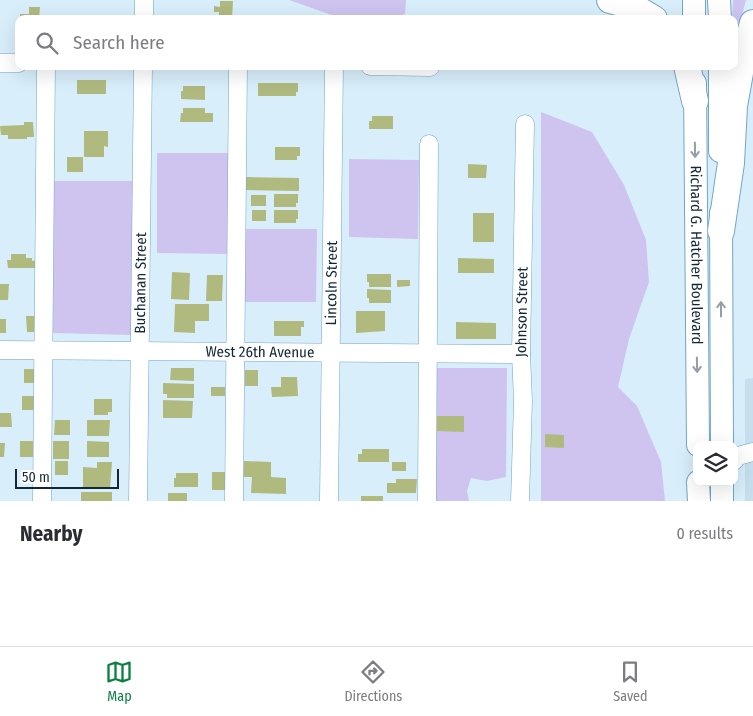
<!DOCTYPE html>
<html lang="en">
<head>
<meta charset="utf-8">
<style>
  body { margin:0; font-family:"Fira Sans Condensed",sans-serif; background:#f2f2f3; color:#2b2b33 }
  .controls { position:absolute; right:15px; bottom:15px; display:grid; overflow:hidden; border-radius:10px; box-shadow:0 5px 20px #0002 }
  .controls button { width:45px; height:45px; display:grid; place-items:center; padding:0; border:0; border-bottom:1px solid #e1e1e2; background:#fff; color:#2b2b33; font:25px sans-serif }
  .scale { position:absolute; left:15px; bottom:12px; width:104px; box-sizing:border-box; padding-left:5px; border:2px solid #112734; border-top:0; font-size:14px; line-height:18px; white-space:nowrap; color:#112734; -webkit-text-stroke:4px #fff; paint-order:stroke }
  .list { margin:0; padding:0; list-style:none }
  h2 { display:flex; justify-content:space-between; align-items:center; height:65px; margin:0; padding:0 20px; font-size:21px }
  h2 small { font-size:16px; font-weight:400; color:#7c7c81 }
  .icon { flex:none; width:28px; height:28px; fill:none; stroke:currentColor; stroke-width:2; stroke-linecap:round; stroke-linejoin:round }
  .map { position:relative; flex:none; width:753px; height:501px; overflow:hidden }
  .search { position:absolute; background:#fff; box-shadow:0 5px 20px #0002; left:15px; right:15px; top:15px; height:55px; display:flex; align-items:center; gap:12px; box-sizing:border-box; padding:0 18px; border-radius:10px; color:#7c7c81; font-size:19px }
  .sheet { height:145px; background:#fff }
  nav { display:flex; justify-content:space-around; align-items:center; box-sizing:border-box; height:70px; border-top:1px solid #e1e1e2; background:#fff; font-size:14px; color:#7c7c81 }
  nav a { display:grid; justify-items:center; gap:2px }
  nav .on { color:#0b8043 }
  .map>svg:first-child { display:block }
  .built { fill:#c6deee }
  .green { fill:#cec4ef }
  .building { fill:#b0ba7f }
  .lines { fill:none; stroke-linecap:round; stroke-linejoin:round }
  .minor-casing { stroke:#71a6c7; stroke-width:19 }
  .major-casing { stroke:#71a6c7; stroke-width:24 }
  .highway-casing { stroke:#71a6c7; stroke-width:28 }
  .minor { stroke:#fff; stroke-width:18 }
  .major { stroke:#fff; stroke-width:22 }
  .highway { stroke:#fff; stroke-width:26 }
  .oneway { stroke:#949ea4 }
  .labels { text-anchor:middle; stroke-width:4.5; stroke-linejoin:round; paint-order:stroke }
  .street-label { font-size:15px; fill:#112734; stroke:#fff }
</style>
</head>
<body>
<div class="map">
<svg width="753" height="501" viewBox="0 0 753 501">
  <rect width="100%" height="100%" fill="#d8eefb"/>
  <path class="built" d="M753,378v123h-8v-122z"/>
  <path class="green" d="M289,0h117l-1,14 -18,5h-44z
    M733,0h13l-10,37h-2v-18h-2z
    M541,112l51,20 32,53 22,55 3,42 -20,57 -11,48 19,19 24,56 4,39h-124z
    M157,153h73l-2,101 -71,-1z
    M349,159l70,1 -1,79 -69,-2z
    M54,181h80l-2,154 -79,-2z
    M242,229h75l-1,73h-75z
    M432,368h75l-1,109 -19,4 -16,-3 -4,13 2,10h-36z"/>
  <path class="building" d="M220,1h13l-1,18h-13v-7h-5v-6l6,1z
    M29,7h11l-1,12h-19v-5h9z
    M77,80h29v14h-29z
    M258,83h40v9h-2v4h-38z
    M183,86h22v14l-24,-1v-8h2z
    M183,108h22v5h8v9h-33l1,-9h2z
    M372,116h21v13h-24v-8h3z
    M24,122h9l1,15h-7v2h-19v-4h-7l-1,-9 24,-1z
    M84,131h24v16l-4,-1v11h-20z
    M275,147h25v9h-3v4h-22z
    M67,157h16v15h-16z
    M468,164l19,1 -1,13h-18z
    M245,177l54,1v13l-54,-1z
    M274,194h24v9h-2v4h-22z
    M251,195h15v11h-15z
    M252,210h14v11h-14z
    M274,210h24v9h-2v4h-22z
    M473,213h21v29h-21z
    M11,254h15v4h6v3l8,-1v8h-32l-1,-8h4z
    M458,258l36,1v14h-36z
    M172,272l18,1 -1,27 -18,-1z
    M367,274h24v13h-22v-5h-2z
    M207,275h16l-1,26h-16z
    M397,280h13v6l-13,1z
    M0,284h9l-1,16h-8z
    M367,289l24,1v13h-22v-5h-2z
    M175,304h34v17h-14v12l-21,-1z
    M356,311h29v20l-29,2z
    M26,316h10v16h-9z
    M0,319h6v14h-6z
    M274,321h30v6h-3v9h-27z
    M456,322l40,1v16h-40z
    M171,368h23v13l-24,-1z
    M24,369h13v14h-13z
    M245,370h13v16h-13z
    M281,377h16l1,19 -26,1 -1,-10h10z
    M163,383l31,1v14h-27v-4h-4z
    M211,387h14v9h-14z
    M22,396h14v14h-14z
    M94,399h18v13h-4v3h-14z
    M163,400l30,1 -1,17h-29z
    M0,413h11l1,14h-12z
    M436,416h28v16l-28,-1z
    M55,420h15v15h-16z
    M87,420h23l-1,16h-22z
    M545,434l19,1v13l-19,-1z
    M20,441h17v16h-17z
    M53,441h16v18h-16z
    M87,441l22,1v15h-22z
    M0,443h5l-1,14h-4z
    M362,449h27v13h-31v-8h4z
    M55,461h13v14h-13z
    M244,461l27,1v15l15,1v16l-35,-1 1,-16h-9z
    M97,462h15l-2,27h-27v-22l14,1z
    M392,462h14v9h-14z
    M212,472h15l1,18h-16z
    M176,473h22v14h-24v-9h2z
    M396,479h21l-1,14h-29v-10h9z
    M81,492h31v9h-31z
    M168,493h19v8h-19z
    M361,496h22v5h-22z"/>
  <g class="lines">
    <defs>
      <g id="minor">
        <path d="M144,19v-19"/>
        <path d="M0,63h19"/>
        <path d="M370,66l60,1"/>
        <path id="s1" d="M0,350l521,4"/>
        <path d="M734,461l4,-5 15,-4"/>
        <path d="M42,501l4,-435"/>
        <path id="s2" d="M138,501l5,-435"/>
        <path d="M234,501l4,-435"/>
        <path id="s3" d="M329,501l5,-435"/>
        <path d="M427,501l2,-357"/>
        <path id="s4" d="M520,501l3,-100 -2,-47 4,-230"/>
      </g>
      <g id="major">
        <path d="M694,0v19"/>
        <path d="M719,0l1,19"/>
        <path d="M720,66v85"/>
        <path id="s5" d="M695,83l3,362"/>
        <path d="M721,213l1,232"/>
        <path d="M698,482l1,19"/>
        <path d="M722,482v19"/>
      </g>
      <path id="highway" d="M610,0l22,6 22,13
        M687,66l8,35
        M721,231l10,-68 3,-57 7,-39 12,-44"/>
    </defs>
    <use href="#minor" class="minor-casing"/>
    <use href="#major" class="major-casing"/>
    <use href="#highway" class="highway-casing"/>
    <use href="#minor" class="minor"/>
    <use href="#major" class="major"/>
    <use href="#highway" class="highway"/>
  </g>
  <defs><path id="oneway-shaft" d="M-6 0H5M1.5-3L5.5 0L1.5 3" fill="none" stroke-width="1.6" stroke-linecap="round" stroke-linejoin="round" transform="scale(1.25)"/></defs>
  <g class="oneway">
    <use href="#oneway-shaft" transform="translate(695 150) rotate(89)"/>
    <use href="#oneway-shaft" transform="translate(721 309) rotate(-90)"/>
    <use href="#oneway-shaft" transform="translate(697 365) rotate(89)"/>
  </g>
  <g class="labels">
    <g class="street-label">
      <text dy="5" stroke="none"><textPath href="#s5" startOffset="172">Richard G. Hatcher Boulevard</textPath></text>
      <text dy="5" stroke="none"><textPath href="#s2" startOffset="218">Buchanan Street</textPath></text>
      <text dy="5" stroke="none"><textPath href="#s3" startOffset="218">Lincoln Street</textPath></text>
      <text dy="5" stroke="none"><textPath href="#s4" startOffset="189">Johnson Street</textPath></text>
      <text dy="5" stroke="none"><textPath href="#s1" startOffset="260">West 26th Avenue</textPath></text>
    </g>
  </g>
</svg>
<div class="controls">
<button><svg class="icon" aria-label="layers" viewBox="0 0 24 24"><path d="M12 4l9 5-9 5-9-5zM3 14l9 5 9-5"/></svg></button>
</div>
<div class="scale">50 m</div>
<div class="search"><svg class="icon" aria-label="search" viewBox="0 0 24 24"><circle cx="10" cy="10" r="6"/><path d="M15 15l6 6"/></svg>Search here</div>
</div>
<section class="sheet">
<h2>Nearby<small>0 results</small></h2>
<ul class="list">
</ul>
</section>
<nav>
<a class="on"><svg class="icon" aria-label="map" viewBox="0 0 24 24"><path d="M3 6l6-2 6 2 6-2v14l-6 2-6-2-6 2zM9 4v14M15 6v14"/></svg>Map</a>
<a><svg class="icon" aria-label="directions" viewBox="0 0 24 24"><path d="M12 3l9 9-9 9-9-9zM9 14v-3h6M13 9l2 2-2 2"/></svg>Directions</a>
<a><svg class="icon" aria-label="saved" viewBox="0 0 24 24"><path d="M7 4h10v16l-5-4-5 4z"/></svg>Saved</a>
</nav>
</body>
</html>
